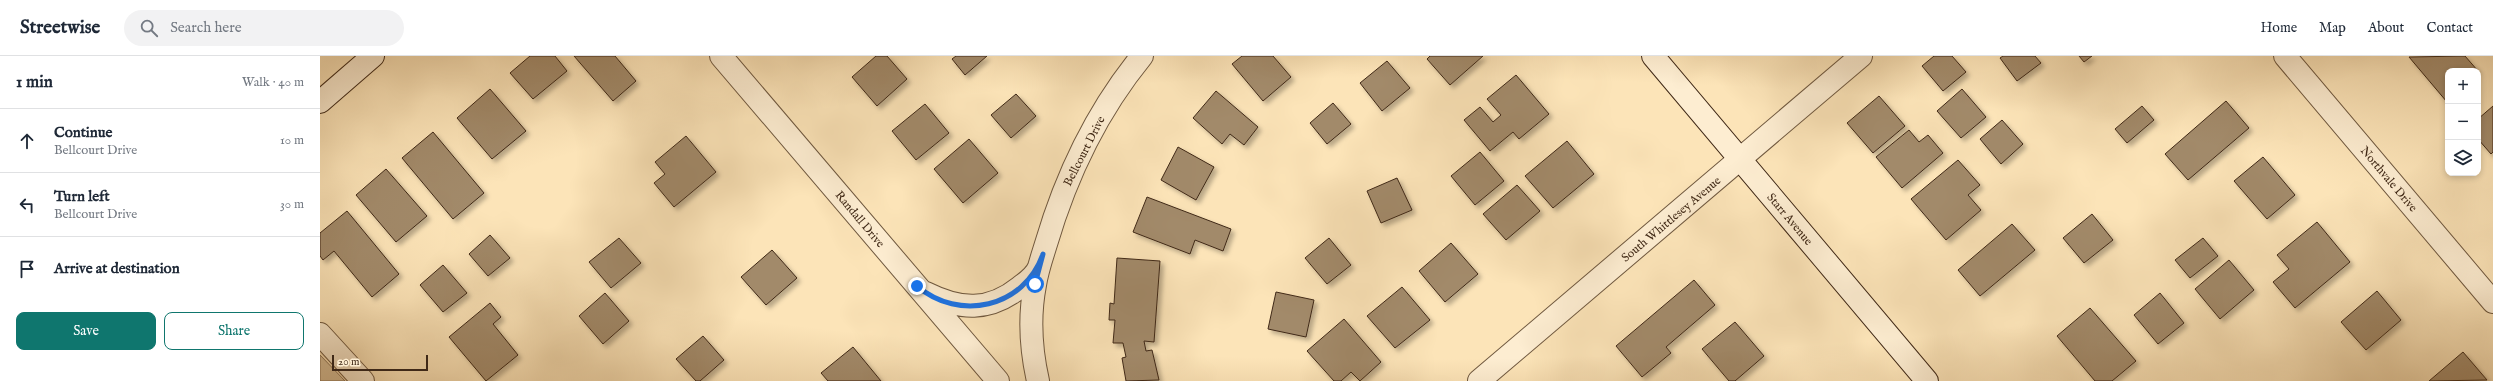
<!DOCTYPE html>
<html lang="en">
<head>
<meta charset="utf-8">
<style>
  body { margin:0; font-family:"IM FELL English",serif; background:#f2f2f3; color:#1f2937 }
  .controls { position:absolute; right:12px; top:12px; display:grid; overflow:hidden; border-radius:8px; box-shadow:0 2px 6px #0003 }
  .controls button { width:36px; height:36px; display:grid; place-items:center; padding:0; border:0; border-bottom:1px solid #e0e1e3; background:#fff; color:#1f2937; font:20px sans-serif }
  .scale { position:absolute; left:12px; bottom:10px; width:96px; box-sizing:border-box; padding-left:4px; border:2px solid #402917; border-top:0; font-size:11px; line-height:14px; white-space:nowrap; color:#402917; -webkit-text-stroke:3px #fdedd1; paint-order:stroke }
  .stop { position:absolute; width:12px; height:12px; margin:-9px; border:3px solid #1a73e8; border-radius:50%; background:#fff }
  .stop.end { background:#1a73e8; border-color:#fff; box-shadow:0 1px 4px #0008 }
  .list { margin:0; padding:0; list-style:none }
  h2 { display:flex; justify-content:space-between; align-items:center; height:52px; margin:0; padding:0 16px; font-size:17px }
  h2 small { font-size:13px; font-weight:400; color:#747a83 }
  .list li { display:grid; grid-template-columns:26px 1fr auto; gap:12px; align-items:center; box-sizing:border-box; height:64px; padding:0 16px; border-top:1px solid #e0e1e3 }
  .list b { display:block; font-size:15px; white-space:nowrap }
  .list p { margin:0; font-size:13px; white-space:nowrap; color:#747a83 }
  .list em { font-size:13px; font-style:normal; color:#747a83 }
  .actions { display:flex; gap:8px; padding:12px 16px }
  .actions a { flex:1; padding:9px 0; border:1px solid #0f766e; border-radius:8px; text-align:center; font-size:14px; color:#0f766e }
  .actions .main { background:#0f766e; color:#fff }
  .icon { flex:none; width:22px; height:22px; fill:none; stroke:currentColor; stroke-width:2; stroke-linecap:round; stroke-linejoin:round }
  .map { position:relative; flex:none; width:2173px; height:325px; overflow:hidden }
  header { display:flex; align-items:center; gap:24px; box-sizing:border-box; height:56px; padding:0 20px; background:#fff; border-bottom:1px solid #e0e1e3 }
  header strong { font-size:19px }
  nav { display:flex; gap:22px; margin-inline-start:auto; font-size:14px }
  .search { width:280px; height:36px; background:#f2f2f3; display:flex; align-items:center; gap:10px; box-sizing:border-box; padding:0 14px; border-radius:22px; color:#747a83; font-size:15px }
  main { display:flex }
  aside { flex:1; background:#fff }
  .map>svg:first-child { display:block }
  .green { fill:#dcc49d; stroke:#8e765a }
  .building { fill:#a28a6b; stroke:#402917; filter:url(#shadow) }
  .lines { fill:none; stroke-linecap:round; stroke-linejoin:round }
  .street-casing { stroke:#6f583f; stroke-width:24 }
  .secondary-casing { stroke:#402917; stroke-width:24 }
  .street { stroke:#fdedd1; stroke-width:22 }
  .secondary { stroke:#fdedd1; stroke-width:22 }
  .route { stroke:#1a73e8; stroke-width:5 }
  .labels { text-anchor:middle; stroke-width:4; stroke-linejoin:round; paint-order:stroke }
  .street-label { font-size:12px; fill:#402917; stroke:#fdedd1 }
</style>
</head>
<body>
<header>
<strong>Streetwise</strong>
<div class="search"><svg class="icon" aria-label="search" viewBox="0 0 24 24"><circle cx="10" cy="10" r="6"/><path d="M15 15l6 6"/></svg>Search here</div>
<nav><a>Home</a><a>Map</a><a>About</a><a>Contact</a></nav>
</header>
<main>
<aside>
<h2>1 min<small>Walk · 40 m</small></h2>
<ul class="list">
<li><svg class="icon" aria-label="ahead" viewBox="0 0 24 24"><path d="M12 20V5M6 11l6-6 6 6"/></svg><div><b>Continue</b><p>Bellcourt Drive</p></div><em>10 m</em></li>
<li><svg class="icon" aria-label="left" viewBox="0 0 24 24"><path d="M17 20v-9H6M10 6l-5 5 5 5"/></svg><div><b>Turn left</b><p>Bellcourt Drive</p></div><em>30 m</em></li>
<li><svg class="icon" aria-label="arrive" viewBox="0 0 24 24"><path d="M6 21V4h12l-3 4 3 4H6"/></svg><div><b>Arrive at destination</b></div></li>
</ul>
<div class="actions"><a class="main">Save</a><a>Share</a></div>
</aside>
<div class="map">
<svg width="2173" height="325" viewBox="0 0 2173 325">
  <defs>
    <filter id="shadow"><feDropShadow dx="3.5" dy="3.5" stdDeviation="2" flood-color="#0004"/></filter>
  </defs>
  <rect width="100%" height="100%" fill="#fce4b8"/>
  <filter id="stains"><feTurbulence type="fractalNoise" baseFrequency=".005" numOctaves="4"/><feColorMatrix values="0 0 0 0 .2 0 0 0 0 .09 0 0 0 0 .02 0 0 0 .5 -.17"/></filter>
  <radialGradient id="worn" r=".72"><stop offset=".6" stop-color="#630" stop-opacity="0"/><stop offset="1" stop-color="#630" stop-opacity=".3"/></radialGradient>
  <path class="green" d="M0,299l25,26h-25z"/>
  <path class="building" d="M210,0h25l12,15 -34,28 -23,-26z
    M254,0h41l21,25 -23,20z
    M556,0h11l20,23 -30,27 -25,-29z
    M636,0h31l-22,19 -13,-16z
    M922,0h31l18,21 -28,24 -31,-37z
    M1110,0h53l-33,29 -23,-26z
    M1614,0h18l14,16 -23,19 -21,-25z
    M1683,0h32l6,7 -24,18 -17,-23z
    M1759,0h13l-8,6z
    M2145,0l13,15h-30l-1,31 -38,-45z
    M1067,5l23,27 -28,23 -22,-28z
    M1196,19l33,39 -30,25 -6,-7 -23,19 -26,-31 16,-13 13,15 8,-7 -14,-16z
    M170,33l36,42 -34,28 -35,-41z
    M1642,33l24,28 -25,21 -24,-27z
    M896,35l42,36 -14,18 -14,-11 -8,10 -29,-26z
    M696,38l20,22 -25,22 -20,-23z
    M1559,40l26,30 -32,27 -26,-30z
    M1906,45l23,27 -61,52 -23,-26z
    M1013,47l18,21 -24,20 -17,-21z
    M605,48l24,29 -33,27 -24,-29z
    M1822,50l12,14 -27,23 -12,-14z
    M2173,50v46l-2,2 -13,-15v-20z
    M1682,64l21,24 -22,20 -21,-25z
    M1589,74l10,12 9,-7 15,18 -41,35 -26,-31z
    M113,76l51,61 -31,26 -51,-61z
    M366,80l30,36 -42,35 -20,-24 11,-9 -10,-12z
    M649,83l29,34 -35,30 -29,-34z
    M1247,85l27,33 -41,34 -28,-32z
    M858,91l36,20 -18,33 -35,-20z
    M1160,96l24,29 -29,24 -24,-29z
    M1943,101l32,38 -28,24 -33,-38z
    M1638,104l22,25 -12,10 13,15 -35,30 -35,-41z
    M66,113l41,47 -31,26 -40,-47z
    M1077,122l15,32 -31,13 -14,-32z
    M1197,129l23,26 -34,29 -23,-26z
    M827,141l84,32 -8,22 -28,-11 -5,14 -57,-22z
    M27,155l52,63 -27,23 -38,-46 -11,9 -3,-4v-23z
    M1772,158l21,26 -29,23 -21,-25z
    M1997,166l33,40 -55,46 -22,-26 16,-13 -12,-14z
    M1692,168l23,26 -55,46 -22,-26z
    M170,179l20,23 -22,18 -19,-22z
    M299,182l22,25 -30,25 -22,-26z
    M1009,182l22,27 -24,19 -22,-26z
    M1883,182l15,18 -28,22 -15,-18z
    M1131,187l27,31 -33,28 -26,-31z
    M452,194l25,28 -31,27 -25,-28z
    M797,202l43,3 -6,81 -10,-1 2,10 6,-1 7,30 -33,1 -4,-23 4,-1 -3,-14h-10l2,-23h-6l1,-17 4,1z
    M1909,204l25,30 -34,29 -25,-30z
    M123,209l24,28 -24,19 -23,-27z
    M1374,224l21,25 -49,42 5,6 -29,24 -26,-31z
    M1082,231l28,33 -35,28 -28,-32z
    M2057,235l24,29 -35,30 -25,-28z
    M956,236l38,8 -8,37 -38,-8z
    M285,237l24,28 -26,23 -24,-28z
    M1840,237l24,30 -26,21 -24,-29z
    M170,247l11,14 -8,7 25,31 -32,26 -37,-44z
    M1770,252l46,53 -24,20h-17l-38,-45z
    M1024,263l37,43 -21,19 -9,-9 -10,9h-7l-27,-30z
    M1415,266l29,34 -29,25h-6l-27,-32z
    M383,280l21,24 -24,21h-4l-20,-22z
    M533,291l28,34h-53l-7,-8z
    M2143,296l24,28 -58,1z"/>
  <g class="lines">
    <defs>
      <path id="street" d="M401,0l277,325
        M1965,0l208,246
        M606,237c34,17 63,19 94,-6 7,-5 16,-12 19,-20
        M0,278l43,47
        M718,325c-7,-31 -9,-65 -3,-96 2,-14 7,-28 11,-41 20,-68 51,-133 96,-188
        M1159,325l382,-325"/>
      <path id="secondary" d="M1333,0l274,325
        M0,46l53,-46"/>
    </defs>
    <use href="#street" class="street-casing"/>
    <use href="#secondary" class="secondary-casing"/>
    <use href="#street" class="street"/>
    <use href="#secondary" class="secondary"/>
  </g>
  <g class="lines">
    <path class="route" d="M597,230c42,36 107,22 126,-32l-8,30"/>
  </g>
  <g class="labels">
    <g class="street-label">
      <text transform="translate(764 95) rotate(-63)" y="4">Bellcourt Drive</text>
      <text transform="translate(2069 123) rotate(50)" y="4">Northvale Drive</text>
      <text transform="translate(540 163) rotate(50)" y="4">Randall Drive</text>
      <text transform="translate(1351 163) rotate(-40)" y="4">South Whittlesey Avenue</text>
      <text transform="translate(1470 163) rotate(50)" y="4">Starr Avenue</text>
    </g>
  </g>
  <rect width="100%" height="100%" filter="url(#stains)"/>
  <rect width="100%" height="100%" fill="url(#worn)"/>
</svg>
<div class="controls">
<button>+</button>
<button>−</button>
<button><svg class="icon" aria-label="layers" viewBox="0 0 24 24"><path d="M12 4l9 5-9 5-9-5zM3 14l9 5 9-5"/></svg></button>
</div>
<div class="scale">20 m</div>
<div class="stop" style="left:715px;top:228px"></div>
<div class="stop end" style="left:597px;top:230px"></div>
</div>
</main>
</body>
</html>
